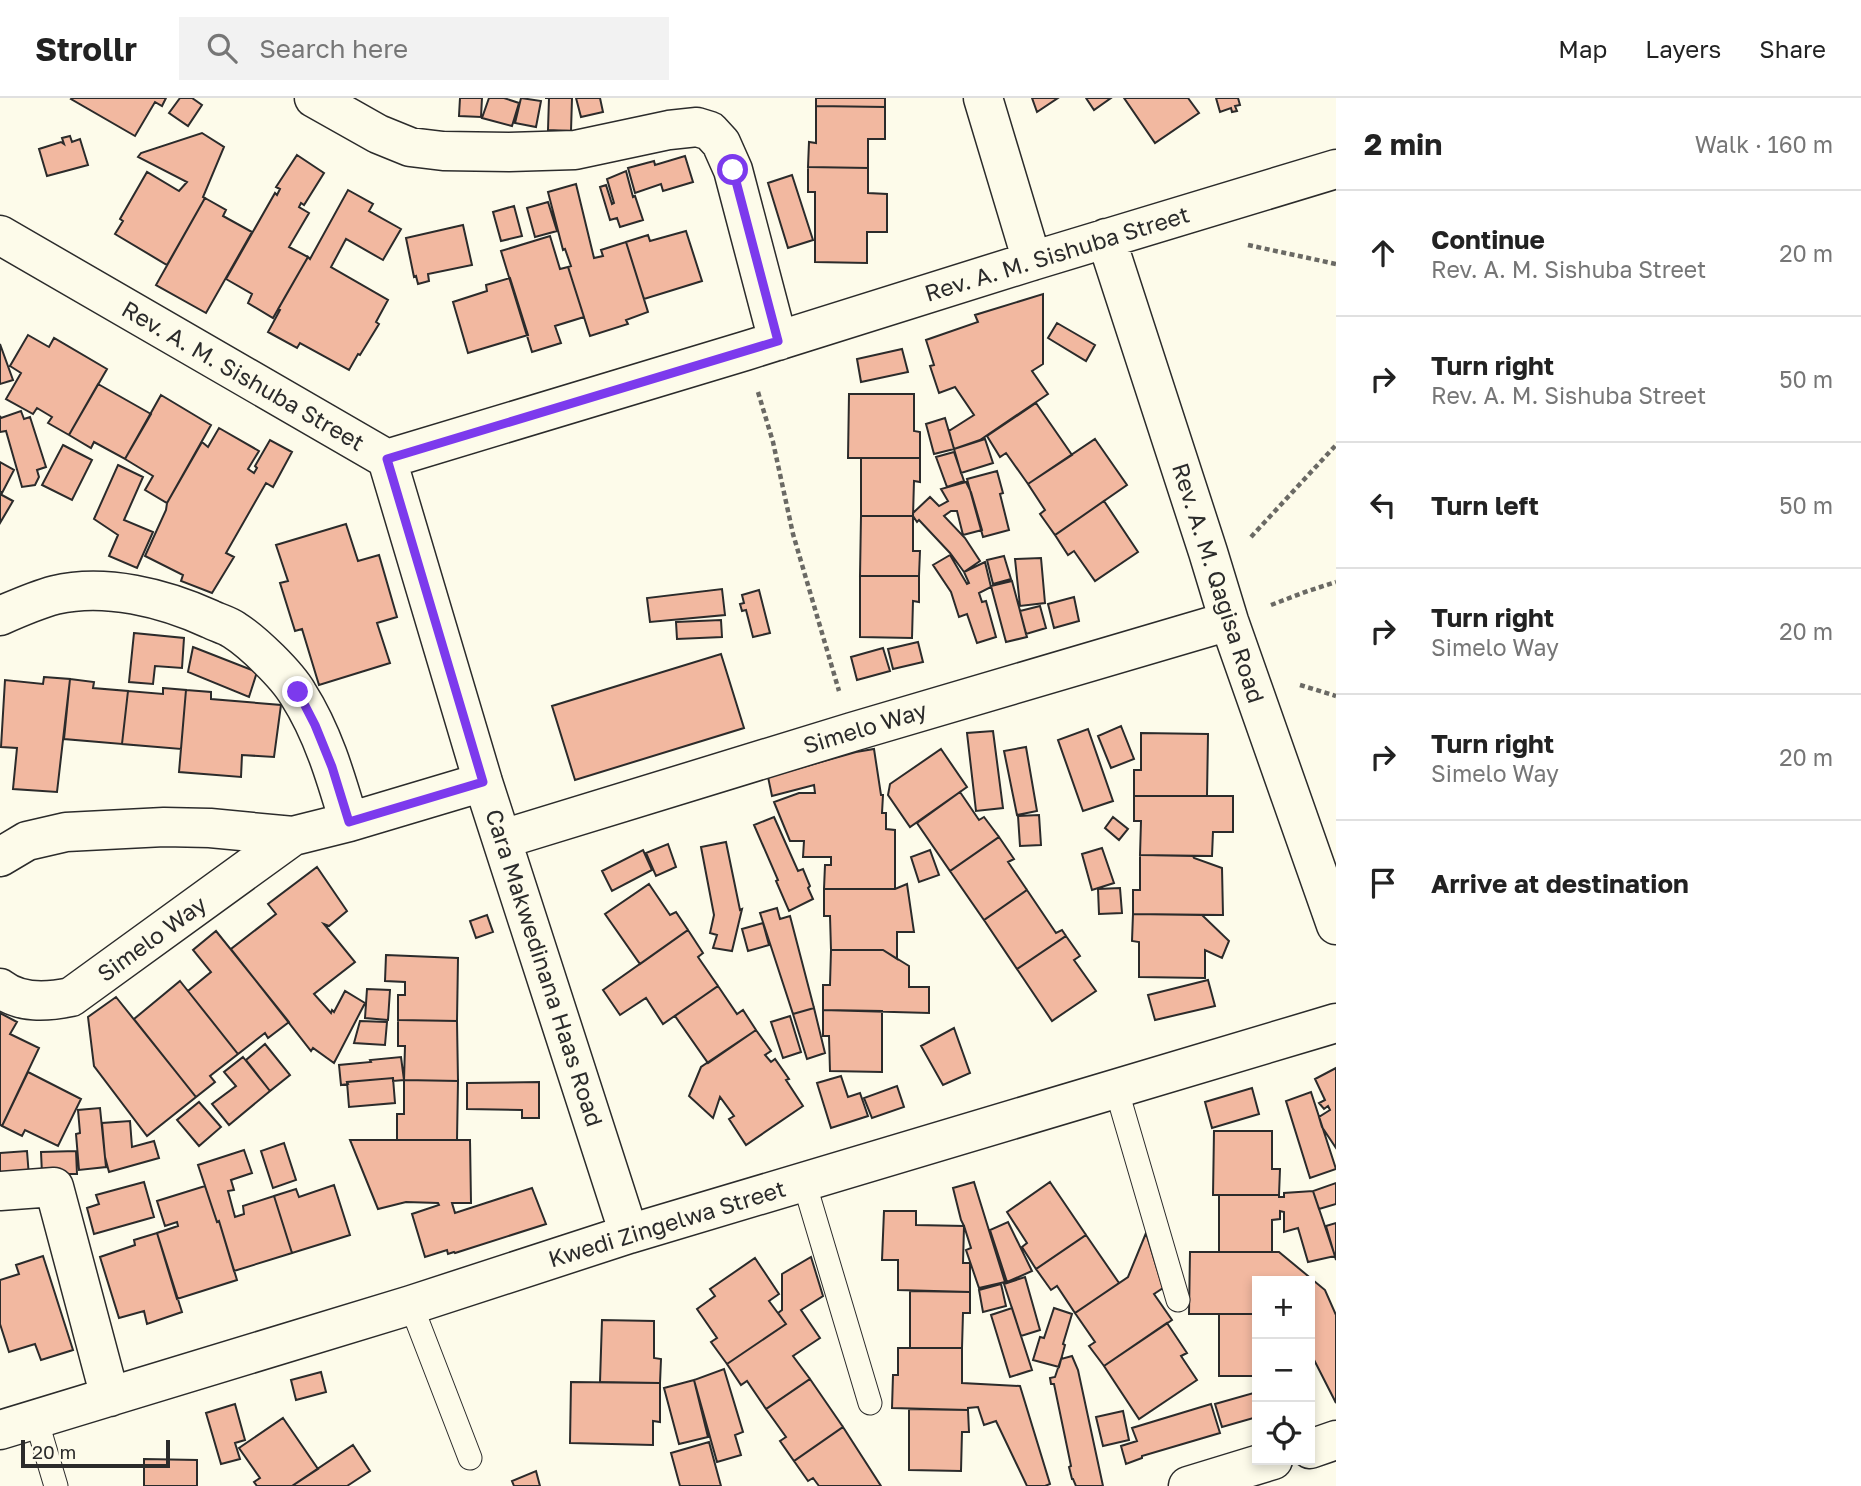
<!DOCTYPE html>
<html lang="en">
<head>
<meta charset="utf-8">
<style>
  body { margin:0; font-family:"Golos Text",sans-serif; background:#f2f2f2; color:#222 }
  .controls { position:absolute; right:21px; bottom:21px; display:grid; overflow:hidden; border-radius:0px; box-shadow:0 4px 10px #0003 }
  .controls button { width:63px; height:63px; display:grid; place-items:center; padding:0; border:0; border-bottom:2px solid #e0e0e0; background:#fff; color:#222; font:35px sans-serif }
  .scale { position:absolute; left:21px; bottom:18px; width:149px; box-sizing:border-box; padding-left:7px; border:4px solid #2b2b2b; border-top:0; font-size:19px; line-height:24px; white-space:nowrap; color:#2b2b2b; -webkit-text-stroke:5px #fdfbea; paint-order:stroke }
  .stop { position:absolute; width:21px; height:21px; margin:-16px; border:5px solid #7c3aed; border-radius:50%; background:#fff }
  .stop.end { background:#7c3aed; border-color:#fff; box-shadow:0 2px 7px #0008 }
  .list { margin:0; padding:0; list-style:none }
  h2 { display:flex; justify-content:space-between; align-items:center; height:91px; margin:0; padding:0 28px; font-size:30px }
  h2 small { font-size:23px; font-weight:400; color:#767676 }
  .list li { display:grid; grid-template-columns:46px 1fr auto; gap:21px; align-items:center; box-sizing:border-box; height:126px; padding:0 28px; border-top:2px solid #e0e0e0 }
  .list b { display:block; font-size:26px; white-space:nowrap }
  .list p { margin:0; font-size:23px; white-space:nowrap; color:#767676 }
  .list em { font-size:23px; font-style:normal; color:#767676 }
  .icon { flex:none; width:38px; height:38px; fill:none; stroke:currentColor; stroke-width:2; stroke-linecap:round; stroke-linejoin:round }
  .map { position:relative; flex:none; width:1336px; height:1388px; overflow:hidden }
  header { display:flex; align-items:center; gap:42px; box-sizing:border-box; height:98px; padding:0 35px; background:#fff; border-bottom:2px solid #e0e0e0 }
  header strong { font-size:33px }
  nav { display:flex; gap:38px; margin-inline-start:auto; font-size:24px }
  .search { width:490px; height:63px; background:#f2f2f2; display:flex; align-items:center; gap:18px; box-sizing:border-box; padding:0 24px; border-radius:0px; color:#767676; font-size:26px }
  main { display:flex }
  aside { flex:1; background:#fff }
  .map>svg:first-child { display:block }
  .building { fill:#f2b8a0; stroke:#2b2b2b; stroke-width:2 }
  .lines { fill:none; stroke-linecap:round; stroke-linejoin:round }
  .service-casing { stroke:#2b2b2b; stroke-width:25 }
  .minor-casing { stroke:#2b2b2b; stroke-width:41 }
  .path { stroke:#6a6964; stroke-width:4.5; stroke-dasharray:5 3.5; stroke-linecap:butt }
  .service { stroke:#fdfbea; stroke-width:23 }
  .minor { stroke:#fdfbea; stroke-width:38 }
  .route { stroke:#7c3aed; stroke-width:9 }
  .labels { text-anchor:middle; stroke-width:5; stroke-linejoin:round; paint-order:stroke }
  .street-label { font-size:23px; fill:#2b2b2b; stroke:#fdfbea }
</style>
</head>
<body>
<header>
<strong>Strollr</strong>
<div class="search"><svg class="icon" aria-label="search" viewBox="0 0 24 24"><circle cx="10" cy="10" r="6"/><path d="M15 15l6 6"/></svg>Search here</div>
<nav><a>Map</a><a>Layers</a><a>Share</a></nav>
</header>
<main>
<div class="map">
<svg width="1336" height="1388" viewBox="0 0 1336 1388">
  <rect width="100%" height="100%" fill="#fdfbea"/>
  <path class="building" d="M72,0h94l-4,8 -7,-4 -20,34 -64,-37z
    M180,0h12l10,7 -14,21 -19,-13z
    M460,0h22l-1,19 -22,-1z
    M489,0h15l15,5 -7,23 -30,-8z
    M521,0l20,3 -5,26 -21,-4z
    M545,0h27l-1,33 -23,-1 1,-32z
    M576,0h24l3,14 -22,5z
    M816,0h69v9l-69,-1z
    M1032,0h26l-21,14z
    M1086,0h25l-17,12z
    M1124,0h64l11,15 -44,30z
    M1216,0h22l2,7 -5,1 2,5 -5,1 -1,-4 -11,4z
    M816,8l69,1v32h-17v29l-60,-1 1,-25 7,1z
    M202,35l22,14 -21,50 2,1 -38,67 -52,-31 8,-13 -3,-2 27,-47 32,19 8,-9 -49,-25 3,-4z
    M70,38l2,6 8,-3 8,26 -41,11 -8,-27 22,-7 3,2 -2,-6z
    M297,57l27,18 -20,32 -3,-2 -2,4 10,6 -20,34 19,10 -35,61 -25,-15 4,-9 -26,-15 49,-86 2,2 3,-6 -4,-2z
    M685,58l8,26 -30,9 -2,-7 -26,9 -7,-25 26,-7 1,4z
    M808,69l60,1v25l19,1v38h-20v31l-52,-1v-70h-7z
    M626,73l7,26 2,-1 8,24 -23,7 -3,-9 -7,2 -10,-33 6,-2 6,19 2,-1 -7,-24z
    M792,77l21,65 -25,8 -20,-65z
    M576,86l18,74 9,-2 -2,-6 25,-8 22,70 -22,8 2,4 -38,12 -22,-69 3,-1 -6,-17 -2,1 -15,-58z
    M348,92l25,14 -4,7 32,18 -18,31 -37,-21 -15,28 57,33 -12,22 3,2 -19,31 -2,-1 -9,16 -49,-27 -3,5 -29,-16 12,-22 -2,-1 30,-52 2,2z
    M205,100l21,12 -3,6 29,16 -46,81 -50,-28z
    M548,104l9,29 -22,6 -8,-29z
    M514,108l8,30 -21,5 -8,-29z
    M463,127l9,40 -44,9 1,7 -11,3 -2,-8 -2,1 -8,-39z
    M686,133l16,50 -58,18 -18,-57 22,-7 2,6z
    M550,138l10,33 8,-2 16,50 -29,9 6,17 -29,9 -31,-101z
    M510,180l18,57 -60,18 -15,-51 34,-11 -1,-6z
    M1043,196v70l-11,7 16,23 -68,46 -26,9 -5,-18 25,-16 -19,-28 -16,6 -9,-27 4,-1 -8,-25 52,-18 -3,-7z
    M1057,225l38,22 -9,16 -38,-23z
    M28,237l21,12 5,-9 53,31 -38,66 -21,-12 4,-6 -15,-9 -4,6 -27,-15 15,-26 -11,-7z
    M0,246l13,36 -13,4z
    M902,251l6,23 -47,10 -4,-23z
    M98,286l53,30 -26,45 -31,-17 -3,6 -22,-13z
    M849,296h65v37l6,1v26h-72z
    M161,297l50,30 -44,78 -22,-13 8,-14 -28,-17z
    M1036,305l36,52 -44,29 -22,-31 -6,4 -13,-21z
    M21,313l3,8 6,-2 16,50 -9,3 2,7 -4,8 -13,2 -16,-56 -6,1v-16l1,2z
    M945,320l9,31 -20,5 -8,-30z
    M219,330l40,23 -11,18 6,4 3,-5 -2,-2 15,-26 22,12 -19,35 -7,-4 -40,70 8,4 -22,36 -31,-12 2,-6 -38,-19 21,-46 1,-7 35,-61 6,5z
    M985,341l8,24 -32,10 -7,-24z
    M1095,341l32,46 -72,50 -15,-21 5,-4 -17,-26z
    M63,347l29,15 -20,40 -30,-15z
    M954,354l10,29 -17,6 -11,-30z
    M861,360h59v24l-6,-1 -1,35h-52z
    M0,364l14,8 -12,23 -2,-2z
    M118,367l25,12 -19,43 29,12 -16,36 -28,-12 9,-21 -24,-16z
    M997,373l6,22 -3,1 9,36 -26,7 -16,-58z
    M966,384l5,10 11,38 -19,5 -6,-24h-6l-7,5 21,22 15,23 -16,11 -14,-19 -31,-33 -2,2 -4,-6v-3l17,-16 9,9 9,-5 -7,-12z
    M0,396l13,7 -13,22z
    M1104,403l34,51 -43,29 -21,-30 -6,4 -13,-20z
    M861,418h52v35h7l-1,25h-59z
    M346,426l12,37 21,-6 18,62 -20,6 13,40 -71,22 -17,-56 -7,2 -15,-48 8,-2 -12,-36z
    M950,457l17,29 2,-1 -5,-11 21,-10 6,25 -12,6 3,9 4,-1 10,36 -19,6 -10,-29 -8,3 -8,-25 -18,-27z
    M1004,458l7,23 -18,5 -6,-24z
    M1041,460l4,45 -25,3 -5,-47z
    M860,478h59v26l-6,-1 -1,37 -52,-1z
    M1012,483l15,56 -21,5 -15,-56z
    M722,491l3,26 -75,7 -3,-24z
    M759,492l11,43 -17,4 -7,-27 -4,1 -2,-7 4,-1 -2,-8z
    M1074,499l5,24 -25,7 -6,-24z
    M1040,508l6,22 -20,6 -6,-23z
    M721,522l1,17 -45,2 -1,-17z
    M134,535l50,5 -2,30 -27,-2 -2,18 -24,-2z
    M918,544l5,20 -30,7 -5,-20z
    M193,549l64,25 -8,25 -61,-25z
    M883,550l7,23 -33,9 -6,-23z
    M721,556l23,74 -169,52 -23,-74z
    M44,579l26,2 -13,113 -44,-3 4,-41 -16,-1 4,-67 38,4z
    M70,581l24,3 -1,6 35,3 -6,53 -58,-5z
    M163,590l23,2 -5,59 -59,-5 6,-53 35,3z
    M186,592l25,2v7l70,6 -7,52 -32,-2 -1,22 -62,-5z
    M1121,628l13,33 -23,9 -13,-32z
    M1088,631l25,72 -30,10 -25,-71z
    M993,633l10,77 -27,3 -9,-78z
    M1141,635l67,1 -1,62h-73v-26h7z
    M1026,649l11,64 -20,4 -13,-64z
    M874,651l7,46h2l-1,18h4v16l9,1v59h-71l1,-24h6v-8h-28l1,-16h-14l-16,-39 25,-9h16l-1,-8 -42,11 -4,-19 88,-25z
    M941,651l26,38 -57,40 -22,-32 2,-11z
    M960,694l19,28 5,-3 15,20 -49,34 -33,-48z
    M1134,698h99v36h-20l-1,24 -72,-1 1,-34h-7z
    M1039,717l2,30 -21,1 -2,-30z
    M774,719l24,54 5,-2 7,17 -2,2 5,11 -24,12 -13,-30 2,-1 -24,-55z
    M1113,719l15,12 -9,11 -14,-12z
    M999,739l15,22 -6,3 19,28 -43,30 -34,-49z
    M726,744l14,68 2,-1 -10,42 -19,-3 4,-13 -7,-2 4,-18 -13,-68z
    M668,746l8,23 -20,9 -10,-23z
    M1102,750l12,35 -22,7 -10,-36z
    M643,752l9,20 -40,21 -10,-20z
    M930,752l9,25 -20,7 -8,-25z
    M1140,757l53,1 1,2 28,10 1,47 -90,-1v-24h7z
    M317,769l30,44 -18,15 -5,-2 31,38 -41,32 17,19 1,-3 2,2 11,-21 20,12 -31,60 -21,-15 -2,3 -80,-102 45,-35 -8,-10z
    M649,786l21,31 6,-3 12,18 -48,34 -35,-50z
    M907,786l7,48h-17v27l-14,-9h-52l-1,-34h-6v-27h71z
    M1120,790l2,25 -23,1 -1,-25z
    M1027,792l29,43 6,-3 4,6 -49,33 -33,-49z
    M777,810l3,11 10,-3 24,92 -21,6 -33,-101z
    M1133,816l69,1 27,26 -7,17 -17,-8v28l-66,-1v-35l-7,-1z
    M487,817l6,17 -17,6 -6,-17z
    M763,825l6,22 -21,6 -6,-22z
    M688,832l15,23 -5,4 20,29 -55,38 -17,-26 -26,17 -17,-25z
    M216,833l73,91 -21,16 -3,-5 -27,21 -50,-63 23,-19 -18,-22z
    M1066,838l14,20 -6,4 22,31 -44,30 -35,-52z
    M831,852h52l26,16v21h20v26l-106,-3v-25h7z
    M386,857l72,3 -1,63 -59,-1v-25h7v-13l-20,-1z
    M1208,882l7,26 -60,14 -7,-25z
    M180,883l58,73 -28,22 5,6 -19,15 -62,-78z
    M718,888l19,28 6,-4 13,20 -48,33 -33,-47z
    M367,891l23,1 -2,30 -23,-2z
    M116,899l80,100 -49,39 -53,-70 -6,-49z
    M814,910l11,45 -18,6 -14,-45z
    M823,912l59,1v61l-52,-1 -1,-35h-6z
    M0,915l17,9 -7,12 29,14 -37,78 -2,-1z
    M790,918l11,36 -18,6 -12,-36z
    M398,922l59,1 1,60 -54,-1 1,-34h-7z
    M360,923l27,1 -2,23 -31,-2z
    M954,930l16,45 -27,12 -22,-39z
    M756,932l15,21 -6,4 6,7 4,-3 14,20 -3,1 17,26 -57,39 -17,-26 5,-3 -14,-19 -7,21 -24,-22 12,-29z
    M265,946l25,31 -20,16 -24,-31z
    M243,959l27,34 -41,34 -17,-21 24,-18 -12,-14z
    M401,959l3,23 -11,1v-3l-46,4 1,2 -7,1 -2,-20 32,-3 -1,-2z
    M1336,970v80l-14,-21 -3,-10 11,-7 -2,-4 -4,3 -5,-6 6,-3 -10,-21z
    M28,974l53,27 -23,47 -33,-16 -3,6 -20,-10z
    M841,978l7,21 12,-4 8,23 -37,12 -14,-45z
    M393,980l2,25 -46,4 -2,-25z
    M404,982l54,1 -1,59h-60v-26h7z
    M539,984v36h-17v-8l-55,-1v-26z
    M897,988l7,21 -32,11 -8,-20z
    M1252,990l7,26 -47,14 -7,-26z
    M1311,994l25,77 -26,9 -24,-77z
    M199,1004l22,25 -22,19 -22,-26z
    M100,1010l6,59 -27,3 -3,-36 4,-1 -2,-23z
    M130,1023l2,26 22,-6 5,17 -50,14 -4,-15 -3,-34z
    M1214,1033h58v38h8l-1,26h-66z
    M350,1042h120l1,63h-19l3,10 77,-25 14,36 -91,29 -1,-1 -6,2 -1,-4 -22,7 -13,-43 27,-9 -1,-2 -32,-1 -28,7z
    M284,1045l12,37 -23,8 -12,-37z
    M244,1052l8,23 -21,7 3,10 -6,1 7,26 9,-3 -1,-8 31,-10 18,57 -58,18 -15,-50 -2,1 -19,-57z
    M27,1053l2,26 -29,2v-26z
    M76,1053l1,23h-35l-1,-22z
    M144,1084l10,35 -60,17 -7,-26 12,-4 -3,-9z
    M974,1084l31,100 -26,6 -13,-38 5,-2 -7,-22 -3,-6 -8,-32z
    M1050,1084l36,53 -50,34 -14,-22 5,-4 -20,-31z
    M1336,1085v21l-17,5 -6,-18z
    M334,1087l16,50 -58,18 -18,-57 22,-7 3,8z
    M205,1088l12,36 2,-1 18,59 -60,19 -20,-66 21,-7 -1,-4 -12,4 -8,-25z
    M1313,1093l22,65 -27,6 -10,-34 -14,4v-20l-4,-1v8l-8,1v32h-53v-57h60v2h5v-4z
    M884,1113h32v14l48,1 -1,37h7v29l-72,-2v-30h-16z
    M1008,1124l24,49 -25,11 -17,-52z
    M1336,1125v37l-10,-34z
    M157,1135l25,79 -35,12 -3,-13 -25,7 -19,-61 35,-12 -1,-5z
    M1146,1135l17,55 -9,6 18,26 -68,46 -15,-20 6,-4 -20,-29 53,-36z
    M1086,1137l33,48 -44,30 -18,-27 -6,4 -15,-21z
    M1190,1154h89l46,38 11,25v88l-26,-51v-71h-53v33h-68z
    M43,1158l30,94 -32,10 -6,-16 -26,8 -9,-28v-44l19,-6 -3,-9z
    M811,1159l12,39 -22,14 19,28 -27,18 17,23 -44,30 -19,-28 -6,4 -14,-21 59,-40 -8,-11 4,-3v-36z
    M755,1160l24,36 -10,7 17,23 -59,40 -16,-22 6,-4 -20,-29 18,-13 -5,-7z
    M1025,1179l15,53 -19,6 -17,-52z
    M1001,1186l5,22 -23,6 -4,-22z
    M910,1193l60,1v21h-7l-1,35h-52z
    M1012,1210l20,62 -22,7 -19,-62z
    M1054,1210l18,6 -9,30 2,1 -6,22 -26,-7 7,-23 4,1z
    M1219,1216h38v62h-38z
    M602,1222l52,1v37l7,1 -1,24 -60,-1z
    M1167,1225l20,30 -6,3 16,24 -58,39 -35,-53z
    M898,1250h64v35l58,3 30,98 -5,2h-18l-31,-65 -12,4 -6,-18 -10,1v2l-76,-2 1,-33h5z
    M1072,1258l6,14 25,116h-27l-3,-7h-1l-3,-12 2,-1 -17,-82h-3l-1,-6 5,-1 6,-18z
    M724,1271l19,63 -8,3 6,20 -24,7 -23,-82z
    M321,1274l5,20 -30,8 -5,-20z
    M810,1281l33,48 -49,34 -14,-20 6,-4 -20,-28z
    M694,1282l14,57 -29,7 -15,-56z
    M571,1284l89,1v39l-7,-1v24l-83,-2z
    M1257,1294v25l-35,10 -7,-23z
    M235,1306l10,36 -10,3 5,16 -19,5 -15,-51z
    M1211,1306l9,29 -78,23v2l-16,6 -5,-18 16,-5 -5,-13z
    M909,1311l59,1 1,22h-7l-1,39 -52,-1z
    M1123,1313l6,29 -26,6 -7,-29z
    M283,1320l35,51 -26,17h-35l-3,-4 6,-4 -21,-30z
    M843,1329l38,59h-62l-6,-8 -5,3 -14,-20z
    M709,1344l12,44h-41l-9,-33z
    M353,1347l17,26 -23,15h-55z
    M144,1361l53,1v26h-53z
    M536,1373l4,15h-26l-2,-5z"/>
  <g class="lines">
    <defs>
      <path id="service" d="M1116,990l62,212
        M804,1084l66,221
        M411,1207l59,153
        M36,1321l20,67"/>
      <path id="minor" d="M314,0l64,36 32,13 33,4 66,1 66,-2 94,-20 28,-3 13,4 11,12 12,27 45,171
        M983,0l49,163
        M0,137l387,224 358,-108 287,-90 304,-92
        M1106,140l102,314 21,69 107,304
        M387,361l96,323 146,452
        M0,518c18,-8 36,-16 55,-21 50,-12 109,3 155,24 8,4 17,6 24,11 19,12 53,45 64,64 25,39 38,84 51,128
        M503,741l349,-107 377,-111
        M0,759l27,-16 39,-9 98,-5 46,1 83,8 56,-14 134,-40
        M0,890c20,16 47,14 71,9l222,-161
        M0,1093l54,-4 56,210
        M0,1332l411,-125 218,-71 707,-211
        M1310,1351l26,-9
        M1188,1388l85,-26"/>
    </defs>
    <use href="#service" class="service-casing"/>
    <use href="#minor" class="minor-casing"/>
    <path class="path" d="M1248,147l88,19
      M758,294l15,50 20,92 46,157
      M1251,439l85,-92
      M1271,507l37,-14 28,-9
      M1300,587l36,11"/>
    <use href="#service" class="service"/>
    <use href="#minor" class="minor"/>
  </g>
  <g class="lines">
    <path class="route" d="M298,594l17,33 17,42 17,55 134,-40 -96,-323 391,-118 -45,-171"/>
  </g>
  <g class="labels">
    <g class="street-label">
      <text transform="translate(1057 156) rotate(-17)" y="8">Rev. A. M. Sishuba Street</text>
      <text transform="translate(243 278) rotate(30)" y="8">Rev. A. M. Sishuba Street</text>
      <text transform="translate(1218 485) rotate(72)" y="8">Rev. A. M. Qagisa Road</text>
      <text transform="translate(865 630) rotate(-17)" y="8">Simelo Way</text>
      <text transform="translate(152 841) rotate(-36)" y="8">Simelo Way</text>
      <text transform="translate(544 870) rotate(72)" y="8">Cara Makwedinana Haas Road</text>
      <text transform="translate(667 1126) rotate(-17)" y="8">Kwedi Zingelwa Street</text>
    </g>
  </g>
</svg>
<div class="controls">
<button>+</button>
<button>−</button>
<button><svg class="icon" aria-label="locate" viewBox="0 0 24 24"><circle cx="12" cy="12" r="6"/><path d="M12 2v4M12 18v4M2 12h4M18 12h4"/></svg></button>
</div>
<div class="scale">20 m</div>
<div class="stop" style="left:733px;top:72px"></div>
<div class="stop end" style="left:298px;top:594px"></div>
</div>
<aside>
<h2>2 min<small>Walk · 160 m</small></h2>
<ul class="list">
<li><svg class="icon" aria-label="ahead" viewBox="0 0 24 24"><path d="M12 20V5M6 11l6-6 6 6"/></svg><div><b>Continue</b><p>Rev. A. M. Sishuba Street</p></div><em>20 m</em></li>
<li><svg class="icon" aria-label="right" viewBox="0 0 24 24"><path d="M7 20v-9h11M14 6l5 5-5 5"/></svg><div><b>Turn right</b><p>Rev. A. M. Sishuba Street</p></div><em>50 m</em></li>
<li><svg class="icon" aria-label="left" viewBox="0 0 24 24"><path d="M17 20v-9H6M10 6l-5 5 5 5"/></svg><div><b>Turn left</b></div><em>50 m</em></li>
<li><svg class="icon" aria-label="right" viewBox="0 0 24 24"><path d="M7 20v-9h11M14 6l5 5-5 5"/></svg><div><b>Turn right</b><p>Simelo Way</p></div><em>20 m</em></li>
<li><svg class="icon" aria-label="right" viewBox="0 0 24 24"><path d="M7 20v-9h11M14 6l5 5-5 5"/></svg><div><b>Turn right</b><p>Simelo Way</p></div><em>20 m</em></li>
<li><svg class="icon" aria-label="arrive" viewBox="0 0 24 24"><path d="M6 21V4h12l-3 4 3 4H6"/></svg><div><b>Arrive at destination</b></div></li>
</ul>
</aside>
</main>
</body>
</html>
